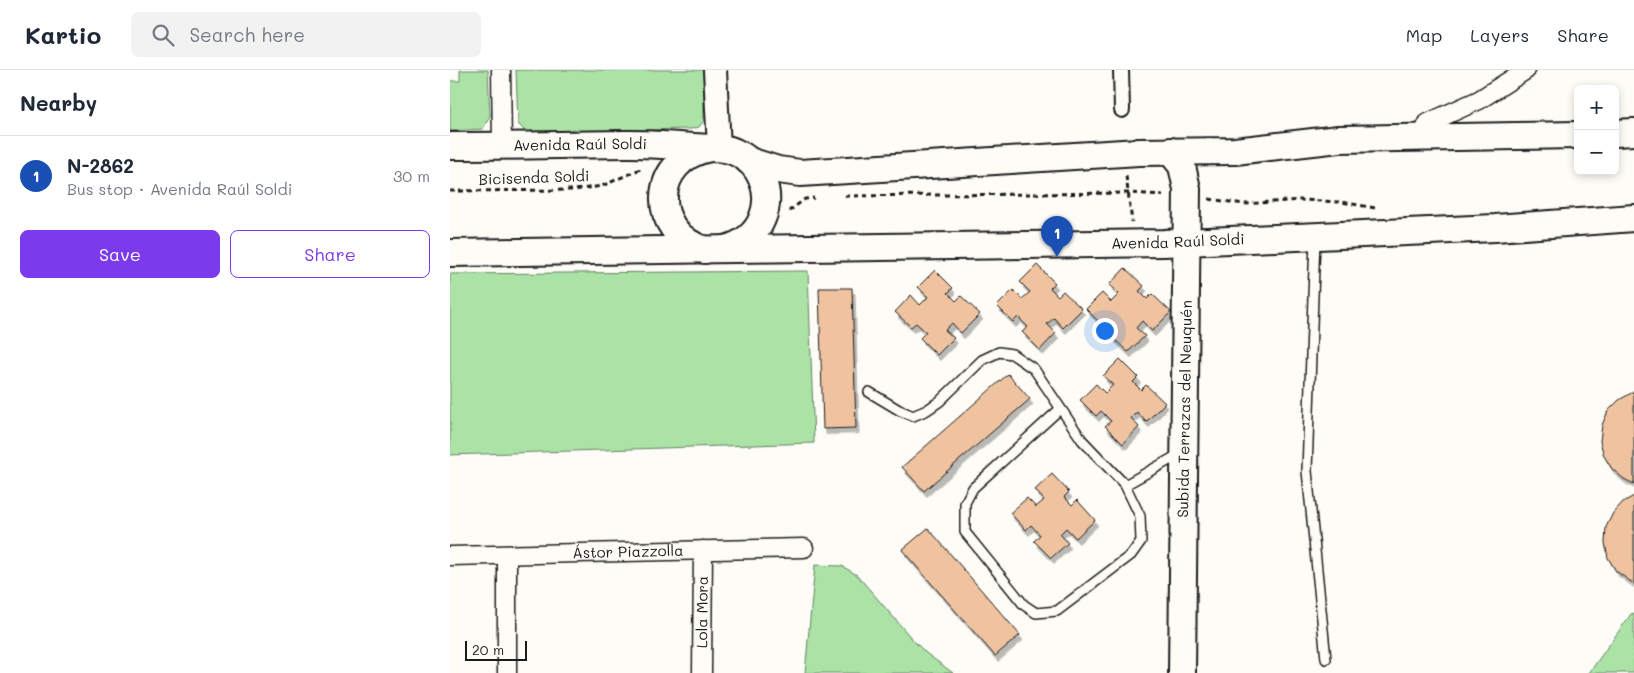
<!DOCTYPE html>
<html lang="en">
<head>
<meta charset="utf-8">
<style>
  body { margin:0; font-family:Mali,sans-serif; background:#f2f2f3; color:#1f2937 }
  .controls { position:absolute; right:15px; top:15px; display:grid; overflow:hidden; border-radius:8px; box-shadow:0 2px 8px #0003 }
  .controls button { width:45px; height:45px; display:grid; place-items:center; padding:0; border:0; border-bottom:1px solid #e0e1e3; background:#fff; color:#1f2937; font:25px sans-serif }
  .scale { position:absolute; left:15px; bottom:12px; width:62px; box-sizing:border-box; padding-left:5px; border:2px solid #1c1c1c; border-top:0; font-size:14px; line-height:18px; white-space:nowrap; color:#1c1c1c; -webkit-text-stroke:4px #fdfcf7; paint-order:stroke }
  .you { position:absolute; left:654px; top:260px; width:18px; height:18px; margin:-12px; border:4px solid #fff; border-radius:50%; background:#1a73e8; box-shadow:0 0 0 8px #1a73e833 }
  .badge { display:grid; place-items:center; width:32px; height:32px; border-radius:50%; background:#7c3aed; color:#fff; font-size:16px; font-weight:700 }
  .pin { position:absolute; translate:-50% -41px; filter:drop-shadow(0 1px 2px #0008) }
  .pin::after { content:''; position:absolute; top:26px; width:18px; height:15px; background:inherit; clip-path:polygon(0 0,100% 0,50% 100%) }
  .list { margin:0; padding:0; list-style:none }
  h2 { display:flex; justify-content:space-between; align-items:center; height:65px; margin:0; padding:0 20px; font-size:21px }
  h2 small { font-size:16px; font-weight:400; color:#747a83 }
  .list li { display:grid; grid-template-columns:32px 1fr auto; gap:15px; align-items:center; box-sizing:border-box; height:80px; padding:0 20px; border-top:1px solid #e0e1e3 }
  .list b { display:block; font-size:19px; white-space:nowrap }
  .list p { margin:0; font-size:16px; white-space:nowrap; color:#747a83 }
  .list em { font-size:16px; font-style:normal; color:#747a83 }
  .actions { display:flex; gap:10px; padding:15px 20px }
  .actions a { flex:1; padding:11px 0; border:1px solid #7c3aed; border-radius:8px; text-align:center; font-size:18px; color:#7c3aed }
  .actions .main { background:#7c3aed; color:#fff }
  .icon { flex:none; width:28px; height:28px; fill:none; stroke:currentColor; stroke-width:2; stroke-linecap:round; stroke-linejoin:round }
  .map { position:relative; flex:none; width:1184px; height:603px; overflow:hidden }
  header { display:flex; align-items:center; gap:30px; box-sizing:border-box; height:70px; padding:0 25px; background:#fff; border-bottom:1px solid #e0e1e3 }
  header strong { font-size:24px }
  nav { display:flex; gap:28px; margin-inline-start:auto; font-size:18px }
  .search { width:350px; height:45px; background:#f2f2f3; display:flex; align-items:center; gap:12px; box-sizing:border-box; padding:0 18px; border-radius:8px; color:#747a83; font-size:19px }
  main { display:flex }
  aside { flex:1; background:#fff }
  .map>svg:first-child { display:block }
  .green { fill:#abe3a7; stroke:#648062 }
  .building { fill:#f0c3a0; stroke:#1c1c1c; filter:url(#shadow) }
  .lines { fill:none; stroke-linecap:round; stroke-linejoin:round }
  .service-casing { stroke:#1c1c1c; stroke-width:12 }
  .pedestrian-casing { stroke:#1c1c1c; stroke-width:18 }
  .minor-casing { stroke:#1c1c1c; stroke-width:21 }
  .tertiary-casing { stroke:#1c1c1c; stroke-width:26 }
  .secondary-casing { stroke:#1c1c1c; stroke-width:30 }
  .path { stroke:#1c1c1c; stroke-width:3; stroke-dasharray:5 4; stroke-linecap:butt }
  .service { stroke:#fdfcf7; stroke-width:9 }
  .pedestrian { stroke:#fdfcf7; stroke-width:14 }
  .minor { stroke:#fdfcf7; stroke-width:18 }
  .tertiary { stroke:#fdfcf7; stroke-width:22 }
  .secondary { stroke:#fdfcf7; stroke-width:26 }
  .labels { text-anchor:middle; stroke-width:5; stroke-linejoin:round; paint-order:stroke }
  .street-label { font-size:15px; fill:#1c1c1c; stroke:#fdfcf7 }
</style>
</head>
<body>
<header>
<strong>Kartio</strong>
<div class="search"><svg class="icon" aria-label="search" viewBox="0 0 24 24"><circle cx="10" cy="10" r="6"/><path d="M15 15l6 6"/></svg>Search here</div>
<nav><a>Map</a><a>Layers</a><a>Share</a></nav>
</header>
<main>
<aside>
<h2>Nearby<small></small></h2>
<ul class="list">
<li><span class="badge" style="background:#1a4fb4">1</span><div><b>N-2862</b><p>Bus stop · Avenida Raúl Soldi</p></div><em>30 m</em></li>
</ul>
<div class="actions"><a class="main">Save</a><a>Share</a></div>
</aside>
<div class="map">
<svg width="1184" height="603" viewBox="0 0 1184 603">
  <defs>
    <filter id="shadow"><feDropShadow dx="3" dy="5.5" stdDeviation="0" flood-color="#0004"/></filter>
  </defs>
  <rect width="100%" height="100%" fill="#fdfcf7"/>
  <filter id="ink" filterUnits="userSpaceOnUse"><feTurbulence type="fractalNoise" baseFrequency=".02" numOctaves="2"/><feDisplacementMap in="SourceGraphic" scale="10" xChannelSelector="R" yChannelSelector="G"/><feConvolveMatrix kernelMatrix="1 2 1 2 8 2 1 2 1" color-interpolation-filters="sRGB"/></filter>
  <g filter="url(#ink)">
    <path class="green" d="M10,0h28l2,46 -7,13 -33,2v-50h10z
      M66,0h188v51l-5,6 -8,2 -165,3 -8,-8z
      M358,201l6,172 -364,12v-181z
      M365,495l27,1 15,9 56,65 14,14 26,19h-148z
      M1184,543v60h-45l42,-59z"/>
    <path class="building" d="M587,195l18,18 -5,5 8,8 5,-5 19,18 -19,19 -9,-10 -7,6 9,9 -16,17 -18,-18 6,-5 -10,-10 -5,5 -16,-16 16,-16 9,9 8,-7 -10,-10z
      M675,198l19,18 -5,5 8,8 5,-5 19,18 -19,19 -10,-10 -6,7 9,8 -17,16 -17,-16 6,-6 -10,-10 -5,5 -16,-16 16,-16 9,9 8,-8 -10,-9z
      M485,200l18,18 -5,5 8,8 5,-5 19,18 -19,19 -9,-10 -7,7 9,8 -17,17 -17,-17 6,-6 -10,-9 -5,4 -16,-15 16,-17 9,10 8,-8 -10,-10z
      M369,218h33l4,140 -33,1z
      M670,289l18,18 -5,5 8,8 5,-5 19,18 -19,19 -9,-10 -6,6 8,9 -16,17 -18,-18 6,-5 -10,-10 -5,5 -16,-16 16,-16 9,9 8,-8 -10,-9z
      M558,304l22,25 -106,92 -22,-24z
      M1183,322h1v92l-10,-5 -12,-10 -8,-13 -4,-15 2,-16 6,-14 11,-11z
      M602,404l17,18 -5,5 8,8 5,-5 18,20 -19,18 -10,-10 -6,6 8,9 -17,15 -17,-17 6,-6 -9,-10 -5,5 -16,-17 17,-15 9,9 8,-7 -9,-10z
      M1184,426v88l-18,-13 -8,-13 -3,-15 1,-16 7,-14 10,-11z
      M478,458l92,107 -25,21 -93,-106z"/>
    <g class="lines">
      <defs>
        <path id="service" d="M865,169l-8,232 19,188
          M419,322l30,18 14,6 14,-6 13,-9 42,-41 17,-8 13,2 22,15 48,71 43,45 55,-31
          M610,339l-87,79 -8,15v29l59,73 12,8 21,-2 74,-56 10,-14 -1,-25 -15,-31"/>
        <path id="pedestrian" d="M671,0l1,40"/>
        <g id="minor">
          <path d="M51,0l1,76"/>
          <path d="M971,68l7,-15 51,-23 47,-30"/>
          <path d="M57,485v118"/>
          <path id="s1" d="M0,486l354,-8"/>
          <path id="s2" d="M252,603l1,-123"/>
        </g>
        <path id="tertiary" d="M265,0l4,78"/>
        <g id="secondary">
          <path d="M1165,63l19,-1"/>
          <path id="s3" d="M0,76c60,0 119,-1 179,-2 27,0 53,2 80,4 9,0 18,0 26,4 26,11 38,41 27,67 -6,15 -20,26 -37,30"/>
          <path d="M720,81l12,15 5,23 -5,484"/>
          <path d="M299,91l29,9 22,3 339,-21 96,-1 104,-12 239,-4"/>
          <path d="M255,180c-57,-18 -54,-91 5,-102"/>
          <path id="s4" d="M0,183l714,-10 331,-15 139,-10"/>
        </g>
      </defs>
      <use href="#service" class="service-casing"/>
      <use href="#pedestrian" class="pedestrian-casing"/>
      <use href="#minor" class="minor-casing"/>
      <use href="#tertiary" class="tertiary-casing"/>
      <use href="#secondary" class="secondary-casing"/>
      <path class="path" d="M676,106l6,46
        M0,121l125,-1 27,-4 41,-18
        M395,126l283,-3 35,2
        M759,129l36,5 55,-4 42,2 33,6
        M339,141l16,-12 9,-1"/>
      <use href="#service" class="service"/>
      <use href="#pedestrian" class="pedestrian"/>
      <use href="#minor" class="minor"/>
      <use href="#tertiary" class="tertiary"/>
      <use href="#secondary" class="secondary"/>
    </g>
  </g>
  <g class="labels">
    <g class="street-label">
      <text dy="5" stroke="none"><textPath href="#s3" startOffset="130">Avenida Raúl Soldi</textPath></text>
      <text transform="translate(84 108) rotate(-2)" y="5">Bicisenda Soldi</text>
      <text dy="5" stroke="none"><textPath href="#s4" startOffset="728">Avenida Raúl Soldi</textPath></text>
      <text transform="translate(735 339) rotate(-89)" y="5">Subida Terrazas del Neuquén</text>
      <text dy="5" stroke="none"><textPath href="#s1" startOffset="178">Ástor Piazzolla</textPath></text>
      <text dy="5" stroke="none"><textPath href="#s2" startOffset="61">Lola Mora</textPath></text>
    </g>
  </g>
</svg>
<div class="controls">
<button>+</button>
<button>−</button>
</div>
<div class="scale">20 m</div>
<div class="you"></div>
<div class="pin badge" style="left:607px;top:187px;background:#1a4fb4">1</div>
</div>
</main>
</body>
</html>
